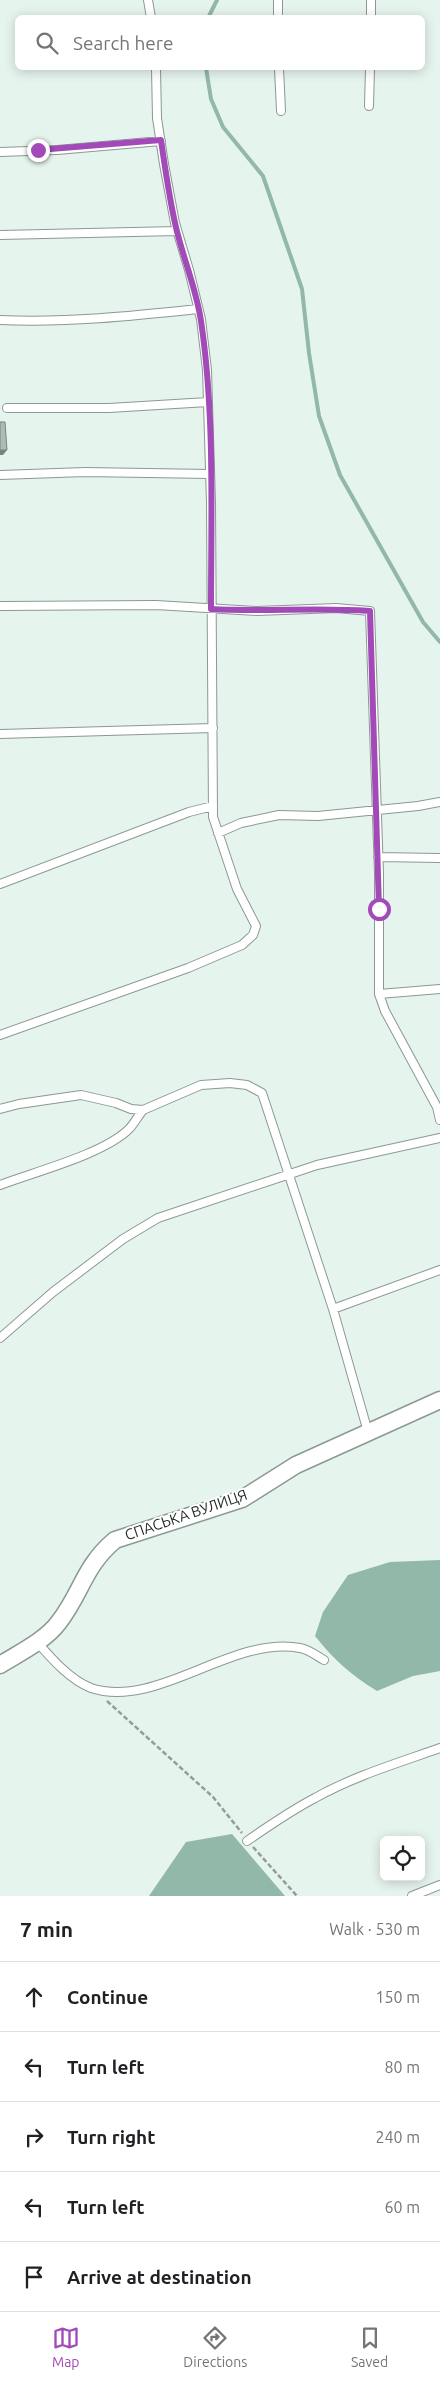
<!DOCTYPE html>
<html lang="en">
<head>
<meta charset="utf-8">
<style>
  body { margin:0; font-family:Ubuntu,sans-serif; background:#f2f2f2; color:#202124 }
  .controls { position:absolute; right:15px; bottom:15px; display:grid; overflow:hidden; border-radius:8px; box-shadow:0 2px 12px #0003 }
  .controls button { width:45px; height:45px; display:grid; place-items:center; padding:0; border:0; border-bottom:1px solid #e0e0e0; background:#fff; color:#202124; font:25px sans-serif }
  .stop { position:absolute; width:15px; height:15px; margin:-11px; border:4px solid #a24ab7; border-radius:50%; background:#fff }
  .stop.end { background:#a24ab7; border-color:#fff; box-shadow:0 1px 5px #0008 }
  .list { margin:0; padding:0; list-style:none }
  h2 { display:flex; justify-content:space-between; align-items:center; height:65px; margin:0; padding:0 20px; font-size:21px }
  h2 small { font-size:16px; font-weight:400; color:#757577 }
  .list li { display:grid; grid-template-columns:32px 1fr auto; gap:15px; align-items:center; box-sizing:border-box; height:70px; padding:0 20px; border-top:1px solid #e0e0e0 }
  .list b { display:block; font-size:19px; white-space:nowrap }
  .list em { font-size:16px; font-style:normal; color:#757577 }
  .icon { flex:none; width:28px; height:28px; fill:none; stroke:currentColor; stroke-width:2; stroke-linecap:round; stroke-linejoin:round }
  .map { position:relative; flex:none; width:440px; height:1896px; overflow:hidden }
  .search { position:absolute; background:#fff; box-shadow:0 2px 12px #0003; left:15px; right:15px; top:15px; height:55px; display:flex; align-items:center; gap:12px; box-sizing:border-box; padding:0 18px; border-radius:8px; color:#757577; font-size:19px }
  .sheet { height:415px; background:#fff }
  nav { display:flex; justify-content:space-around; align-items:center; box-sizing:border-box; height:70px; border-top:1px solid #e0e0e0; background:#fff; font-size:14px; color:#757577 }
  nav a { display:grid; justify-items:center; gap:2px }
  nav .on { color:#a24ab7 }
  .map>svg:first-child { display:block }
  .forest { fill:#91b8a9 }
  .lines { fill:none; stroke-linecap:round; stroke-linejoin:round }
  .stream { stroke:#91b8a9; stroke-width:4 }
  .service-casing { stroke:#8c9893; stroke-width:10 }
  .minor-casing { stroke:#8c9893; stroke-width:19 }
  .path { stroke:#939d99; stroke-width:2.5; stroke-dasharray:5 2.5; stroke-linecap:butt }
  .service { stroke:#fff; stroke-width:8 }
  .minor { stroke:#fff; stroke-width:16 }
  .shaded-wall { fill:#7a837f }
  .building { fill:#aebbb6; stroke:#7a837f }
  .route { stroke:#a24ab7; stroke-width:6 }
  .labels { text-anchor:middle; stroke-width:4; stroke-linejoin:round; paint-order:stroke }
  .street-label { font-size:15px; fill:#282d2b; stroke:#fff }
</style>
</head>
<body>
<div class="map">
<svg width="440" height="1896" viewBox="0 0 440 1896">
  <rect width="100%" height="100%" fill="#e6f4ee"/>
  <path class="forest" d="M440,1560v111l-27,5 -36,15c-25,-15 -44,-32 -62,-55l8,-24 25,-37 42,-13z
    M232,1834l53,62h-136l37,-54z"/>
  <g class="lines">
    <path class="stream" d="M208,18l9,-18
      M206,68l5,31 12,28 40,49 39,113 7,64 10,63 21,59 83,147 17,20"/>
    <defs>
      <path id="service" d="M148,0l3,18
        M278,18v-18
        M371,18v-18
        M279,68l2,43
        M369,106l1,-38
        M0,152l57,-2 104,-9
        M0,235l177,-4
        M0,320c66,3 132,-4 198,-11
        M7,408h102l99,-6
        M0,475l85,-3 125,2
        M0,606l156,-1 101,6 79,-3 34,3 9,263v120l6,17 52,96 3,13
        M0,734l213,-6
        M218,833l23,-10 38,-8 39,1 100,-10 22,-4
        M378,857l62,1
        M0,884l189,-72 24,-6
        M379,994l61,-5
        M0,1035l188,-67 54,-23 11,-10 3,-9 -19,-37 -24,-72 -2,-314 -4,-133 -6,-51 -12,-49 -14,-47 -11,-59 -7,-46 -1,-50
        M0,1109l19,-5 62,-9 35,8 15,6 12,1 58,-25 29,-2 17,2 15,8 71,216 35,123
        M0,1185c34,-13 104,-31 129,-56 5,-5 9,-13 14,-19
        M333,1309l107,-39
        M0,1338l53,-46 70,-53 35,-21 159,-53 123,-27
        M37,1642c14,16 33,38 54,46 66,22 141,-53 209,-40 8,1 17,8 24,12
        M247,1841c23,-16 45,-31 68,-43 39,-22 83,-35 125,-50
        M412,1896l28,-11"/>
      <path id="minor" d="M0,1665c19,-12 45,-24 59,-43 23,-30 25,-56 56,-82l127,-41 54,-34 144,-65"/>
    </defs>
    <use href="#service" class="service-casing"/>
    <use href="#minor" class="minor-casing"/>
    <path class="path" d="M107,1701l106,96 29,36
      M253,1847l44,49"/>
    <use href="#service" class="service"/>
    <use href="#minor" class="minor"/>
  </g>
  <path class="shaded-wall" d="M0,450h7l-4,5h-3z"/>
  <path class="building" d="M0,422h5l2,28h-7z"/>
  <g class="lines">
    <path class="route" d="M38,150l123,-10c4,28 8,56 14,83 7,33 21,64 26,98 14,94 10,193 10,288 53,3 106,-2 159,2l9,298"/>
  </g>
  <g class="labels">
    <g class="street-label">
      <text transform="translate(186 1515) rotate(-19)" y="5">СПАСЬКА ВУЛИЦЯ</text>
    </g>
  </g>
</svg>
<div class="controls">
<button><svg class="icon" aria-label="locate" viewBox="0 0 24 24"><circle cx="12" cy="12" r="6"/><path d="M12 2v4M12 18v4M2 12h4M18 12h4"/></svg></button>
</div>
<div class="stop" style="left:379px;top:909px"></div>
<div class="stop end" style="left:38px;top:150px"></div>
<div class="search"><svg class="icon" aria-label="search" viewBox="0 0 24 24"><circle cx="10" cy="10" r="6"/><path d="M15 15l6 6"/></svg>Search here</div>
</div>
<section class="sheet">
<h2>7 min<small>Walk · 530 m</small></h2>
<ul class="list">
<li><svg class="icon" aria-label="ahead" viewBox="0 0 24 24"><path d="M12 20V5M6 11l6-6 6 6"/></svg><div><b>Continue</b></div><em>150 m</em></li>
<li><svg class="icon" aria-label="left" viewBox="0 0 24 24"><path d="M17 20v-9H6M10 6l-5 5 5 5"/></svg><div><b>Turn left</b></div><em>80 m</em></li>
<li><svg class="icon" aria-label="right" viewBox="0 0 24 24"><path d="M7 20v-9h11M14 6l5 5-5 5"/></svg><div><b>Turn right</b></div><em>240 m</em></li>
<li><svg class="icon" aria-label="left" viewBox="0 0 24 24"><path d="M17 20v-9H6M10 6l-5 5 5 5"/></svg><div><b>Turn left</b></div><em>60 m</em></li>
<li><svg class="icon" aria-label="arrive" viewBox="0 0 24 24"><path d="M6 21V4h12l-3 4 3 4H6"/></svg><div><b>Arrive at destination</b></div></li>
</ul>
</section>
<nav>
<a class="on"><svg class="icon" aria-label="map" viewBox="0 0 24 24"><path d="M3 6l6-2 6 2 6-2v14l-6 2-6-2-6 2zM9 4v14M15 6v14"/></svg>Map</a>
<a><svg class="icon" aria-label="directions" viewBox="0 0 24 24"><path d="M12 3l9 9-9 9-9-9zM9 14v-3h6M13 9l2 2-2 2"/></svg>Directions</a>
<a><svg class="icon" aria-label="saved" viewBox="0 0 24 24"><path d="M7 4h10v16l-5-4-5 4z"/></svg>Saved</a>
</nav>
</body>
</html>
